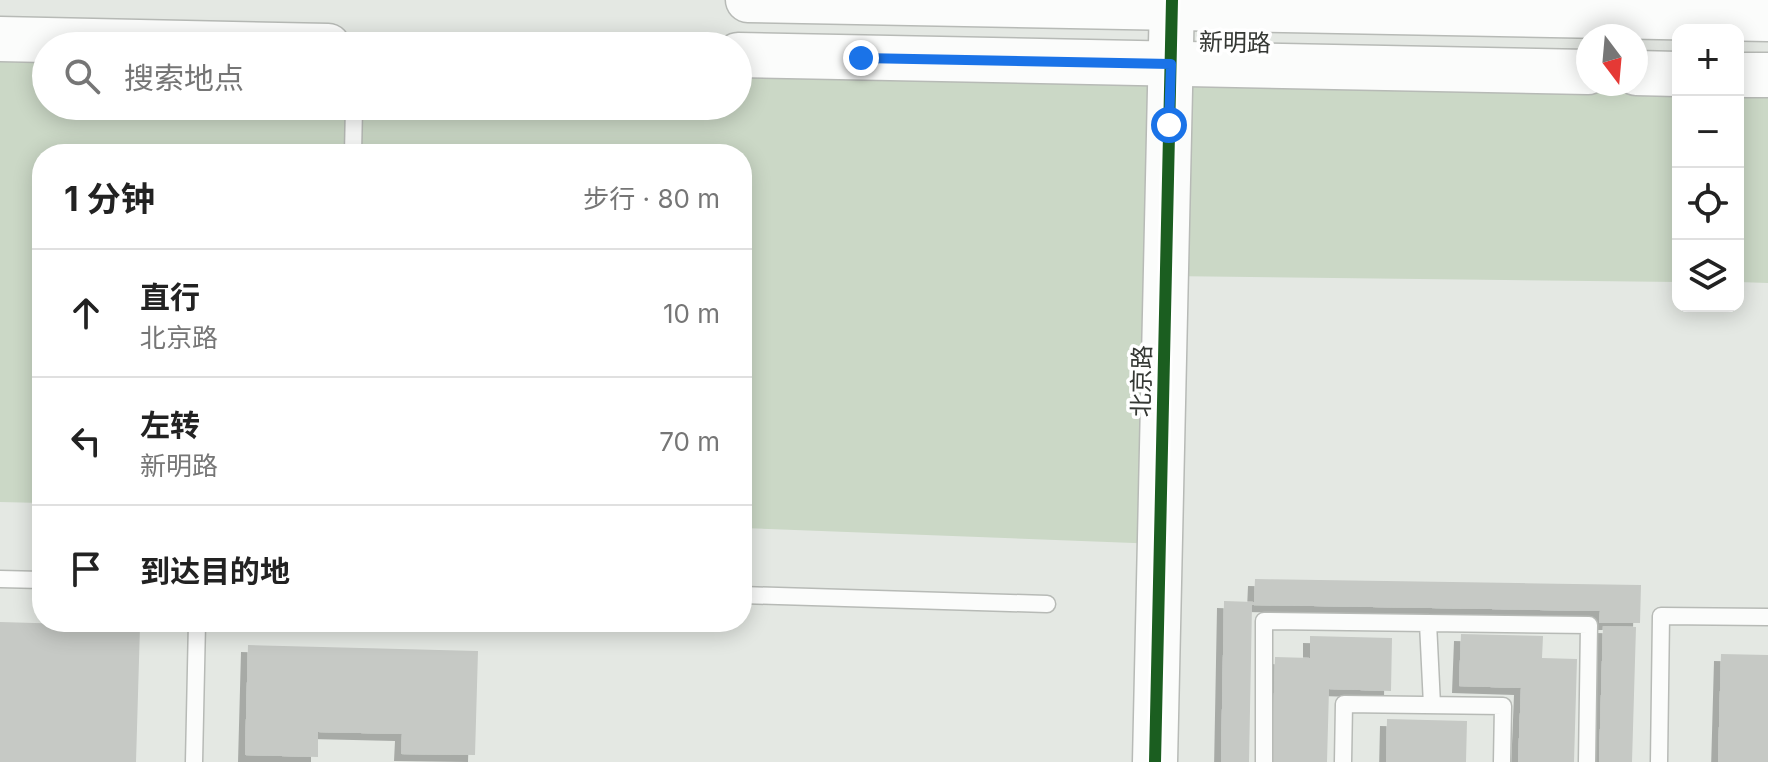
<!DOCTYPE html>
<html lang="zh">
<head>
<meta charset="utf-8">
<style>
  body { margin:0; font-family:Inter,"Noto Sans SC",sans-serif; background:#f2f2f2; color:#222 }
  .controls { position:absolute; right:24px; top:24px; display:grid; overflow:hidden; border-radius:16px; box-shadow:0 4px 20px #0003 }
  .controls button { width:72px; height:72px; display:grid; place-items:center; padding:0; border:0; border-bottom:2px solid #e0e0e0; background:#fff; color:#222; font:40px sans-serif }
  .compass { position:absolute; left:1576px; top:24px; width:72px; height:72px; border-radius:50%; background:#fff; box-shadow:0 4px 20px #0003; rotate:164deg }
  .stop { position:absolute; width:24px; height:24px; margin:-18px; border:6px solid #1a73e8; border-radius:50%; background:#fff }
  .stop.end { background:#1a73e8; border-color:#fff; box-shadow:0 2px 8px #0008 }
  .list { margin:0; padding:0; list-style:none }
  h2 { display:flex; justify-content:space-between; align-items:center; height:104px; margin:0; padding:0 32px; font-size:34px }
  h2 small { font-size:26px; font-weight:400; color:#767676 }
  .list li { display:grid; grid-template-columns:52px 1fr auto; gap:24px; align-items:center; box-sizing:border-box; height:128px; padding:0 32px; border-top:2px solid #e0e0e0 }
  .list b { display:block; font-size:30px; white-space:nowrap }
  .list p { margin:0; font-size:26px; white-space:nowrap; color:#767676 }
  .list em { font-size:26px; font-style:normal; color:#767676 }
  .icon { flex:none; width:44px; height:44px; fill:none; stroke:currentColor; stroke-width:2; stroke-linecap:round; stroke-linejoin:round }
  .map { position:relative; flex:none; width:1768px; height:762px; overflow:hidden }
  .search { position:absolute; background:#fff; box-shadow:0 4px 20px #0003; left:32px; top:32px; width:720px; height:88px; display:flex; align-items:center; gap:20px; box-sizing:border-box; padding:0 28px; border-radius:44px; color:#767676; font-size:30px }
  .panel { position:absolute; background:#fff; box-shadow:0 4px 20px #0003; left:32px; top:144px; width:720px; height:488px; border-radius:32px }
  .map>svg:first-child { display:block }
  .green { fill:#cbd8c6 }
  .building { fill:#c6c9c5; filter:url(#shadow) }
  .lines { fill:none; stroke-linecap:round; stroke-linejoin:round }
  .lane-casing { stroke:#b7bab6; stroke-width:19 }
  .secondary-casing { stroke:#b7bab6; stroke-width:47 }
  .primary-casing { stroke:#b7bab6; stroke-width:47 }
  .lane { stroke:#fbfcfb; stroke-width:16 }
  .secondary { stroke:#fbfcfb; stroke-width:44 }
  .primary { stroke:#fbfcfb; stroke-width:44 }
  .cycleway-casing { stroke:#fff; stroke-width:17 }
  .cycleway { stroke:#1b5e20; stroke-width:12 }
  .route { stroke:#1a73e8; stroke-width:10 }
  .labels { text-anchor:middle; stroke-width:7; stroke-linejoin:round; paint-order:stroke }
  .street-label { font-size:24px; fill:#353834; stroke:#fff }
</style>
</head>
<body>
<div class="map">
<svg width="1768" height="762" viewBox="0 0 1768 762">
  <defs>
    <filter id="shadow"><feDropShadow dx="-7" dy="7" stdDeviation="0" flood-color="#0004"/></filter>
  </defs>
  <rect width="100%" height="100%" fill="#e4e8e3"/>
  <path class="green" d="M0,39l46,7v60h692v-51l850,29h48l42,-10v208l-512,-6 -6,268 -418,-16v-374h-700v349l-42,-1z
    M1738,75h30v208l-30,-1z"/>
  <path class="building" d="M1255,579l386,6 -1,38h-41l1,-12 -348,-6 -3,157h-28l3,-161 30,1z
    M0,622l140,4 -4,136h-136z
    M1603,626l33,1 -4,135h-33z
    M1461,634l82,2 -1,22 35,1 -3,103h-56l3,-74 -62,-2z
    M1310,636l82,2 -1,53 -62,-2 -2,73h-55l3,-105 35,1z
    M248,645l230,6 -3,104 -74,-1 1,-20 -84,-2v25l-73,-2z
    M1721,654l47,1v107h-50z
    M1387,719l80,2 -1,41h-80z"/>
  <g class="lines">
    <defs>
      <path id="lane" d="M353,154l1,-48
        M0,579l42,1
        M742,595l305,9
        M1428,623l4,82
        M194,762l3,-140
        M1264,762v-141l325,4 -2,137
        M1343,762l1,-58 159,2 -1,56
        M1659,762l2,-146 107,1"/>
      <path id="secondary" d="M1155,762l17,-762"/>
      <path id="primary" d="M748,0l1020,19
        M0,39l328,7
        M738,55l850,17
        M1636,73l42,1
        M1738,75h30"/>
    </defs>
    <use href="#lane" class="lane-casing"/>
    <use href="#secondary" class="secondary-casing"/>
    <use href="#primary" class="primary-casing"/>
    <use href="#lane" class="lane"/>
    <use href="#secondary" class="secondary"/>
    <use href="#primary" class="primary"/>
    <defs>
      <path id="cycleway" d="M1155,762l17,-762"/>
    </defs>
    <use href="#cycleway" class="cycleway-casing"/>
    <use href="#cycleway" class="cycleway"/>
  </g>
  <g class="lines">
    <path class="route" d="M861,58l310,6 -2,61"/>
  </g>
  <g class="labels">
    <g class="street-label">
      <text transform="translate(1235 43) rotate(1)" y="8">新明路</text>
      <text transform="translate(1142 381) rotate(-89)" y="8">北京路</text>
    </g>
  </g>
</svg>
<div class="controls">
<button>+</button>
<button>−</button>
<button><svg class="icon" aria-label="locate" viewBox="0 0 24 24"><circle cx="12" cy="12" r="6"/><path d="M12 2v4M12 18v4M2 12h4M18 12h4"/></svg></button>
<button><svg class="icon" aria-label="layers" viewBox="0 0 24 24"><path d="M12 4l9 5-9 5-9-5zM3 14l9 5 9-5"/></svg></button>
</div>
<svg class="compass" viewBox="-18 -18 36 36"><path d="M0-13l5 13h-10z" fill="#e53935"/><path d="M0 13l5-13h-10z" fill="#767676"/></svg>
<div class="stop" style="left:1169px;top:125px"></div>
<div class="stop end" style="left:861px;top:58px"></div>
<div class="search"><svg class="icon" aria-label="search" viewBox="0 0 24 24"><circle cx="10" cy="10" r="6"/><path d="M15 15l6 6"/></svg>搜索地点</div>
<section class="panel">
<h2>1 分钟<small>步行 · 80 m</small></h2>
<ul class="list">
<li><svg class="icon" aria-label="ahead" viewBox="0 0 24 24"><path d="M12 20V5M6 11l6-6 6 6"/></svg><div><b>直行</b><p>北京路</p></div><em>10 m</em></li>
<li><svg class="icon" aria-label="left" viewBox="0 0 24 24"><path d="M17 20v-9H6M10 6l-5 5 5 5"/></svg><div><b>左转</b><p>新明路</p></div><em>70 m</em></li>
<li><svg class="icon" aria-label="arrive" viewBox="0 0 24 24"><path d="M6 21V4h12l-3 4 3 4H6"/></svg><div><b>到达目的地</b></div></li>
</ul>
</section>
</div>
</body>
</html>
